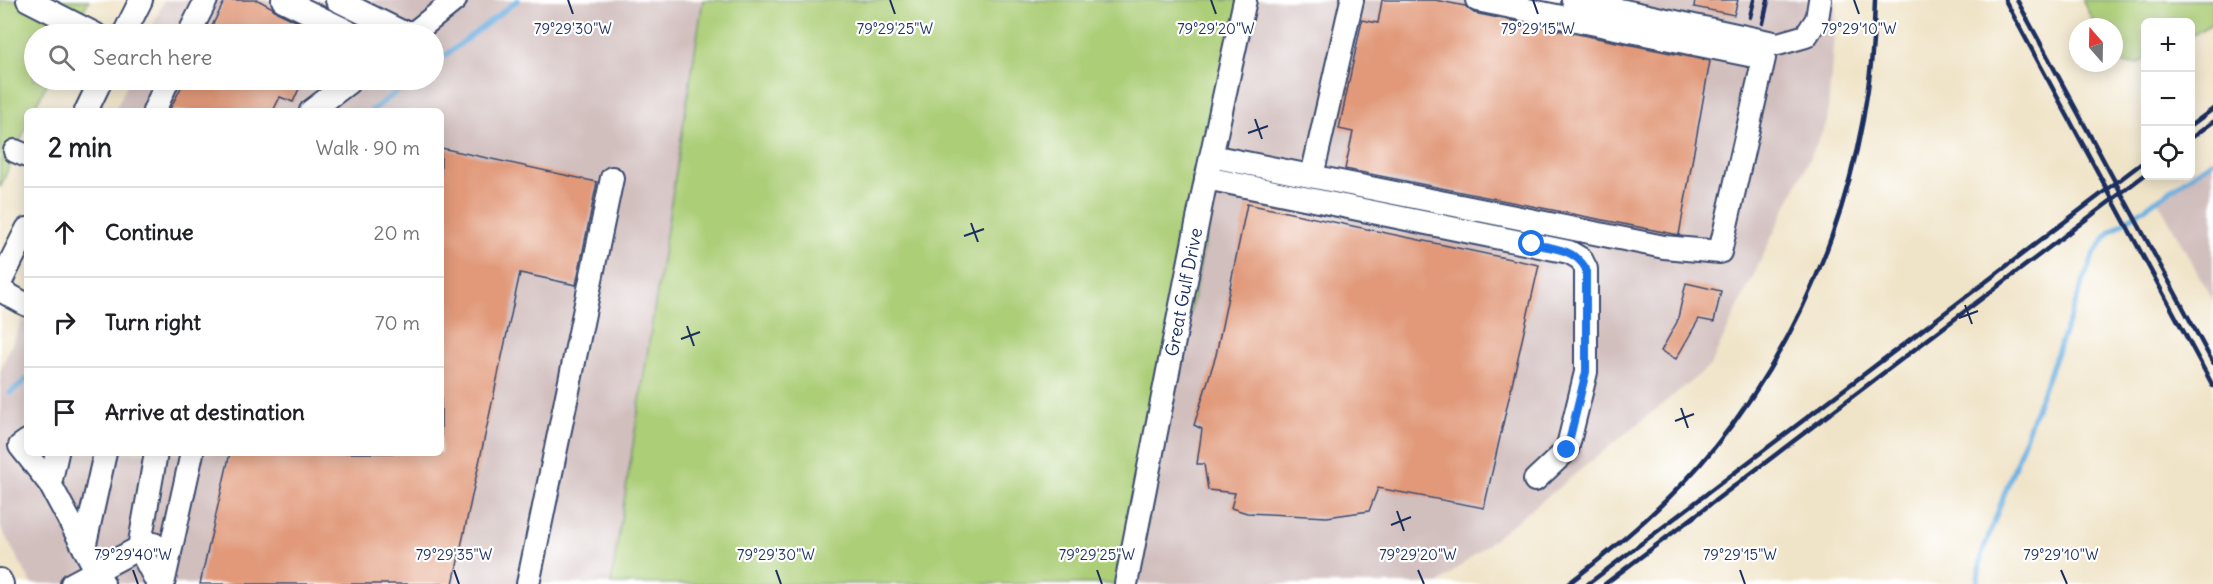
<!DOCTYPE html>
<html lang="en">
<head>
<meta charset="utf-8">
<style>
  body { margin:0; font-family:Delius,sans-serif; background:#f2f2f2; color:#202124 }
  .controls { position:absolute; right:18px; top:18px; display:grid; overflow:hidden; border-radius:9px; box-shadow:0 3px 15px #0003 }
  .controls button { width:54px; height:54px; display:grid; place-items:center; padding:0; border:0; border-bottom:2px solid #e0e0e0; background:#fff; color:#202124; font:30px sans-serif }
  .compass { position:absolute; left:2069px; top:18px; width:54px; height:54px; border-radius:50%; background:#fff; box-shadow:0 3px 15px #0003; rotate:340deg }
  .stop { position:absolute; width:18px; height:18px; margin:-14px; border:4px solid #1a73e8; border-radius:50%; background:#fff }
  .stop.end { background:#1a73e8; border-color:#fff; box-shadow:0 2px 6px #0008 }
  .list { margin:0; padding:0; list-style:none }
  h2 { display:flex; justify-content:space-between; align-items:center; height:78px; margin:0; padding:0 24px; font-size:26px }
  h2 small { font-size:20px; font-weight:400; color:#757577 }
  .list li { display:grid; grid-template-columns:39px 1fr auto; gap:18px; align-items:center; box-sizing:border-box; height:90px; padding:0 24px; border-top:2px solid #e0e0e0 }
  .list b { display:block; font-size:22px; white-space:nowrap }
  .list em { font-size:20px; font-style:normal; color:#757577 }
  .icon { flex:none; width:33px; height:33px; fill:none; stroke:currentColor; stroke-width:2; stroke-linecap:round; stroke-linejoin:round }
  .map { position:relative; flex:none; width:2213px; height:584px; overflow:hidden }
  .search { position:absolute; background:#fff; box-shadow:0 3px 15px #0003; left:24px; top:24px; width:420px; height:66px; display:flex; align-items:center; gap:15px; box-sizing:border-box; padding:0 21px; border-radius:33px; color:#757577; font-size:22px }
  .panel { position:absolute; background:#fff; box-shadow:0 3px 15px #0003; left:24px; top:108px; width:420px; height:348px; border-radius:9px }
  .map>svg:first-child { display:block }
  .industrial { fill:#d1bfbe }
  .green { fill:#acce77; stroke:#647e6a; stroke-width:1.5 }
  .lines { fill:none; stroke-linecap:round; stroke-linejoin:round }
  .stream { stroke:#6bb1e2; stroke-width:5 }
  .building { fill:#e19979 }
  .minor-casing { stroke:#3b4a6e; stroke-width:26 }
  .minor { stroke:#fff; stroke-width:22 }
  .rail { stroke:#1b2f5e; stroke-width:4.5 }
  .route { stroke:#1a73e8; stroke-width:8 }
  .ticks { fill:none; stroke:#1b2f5e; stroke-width:2 }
  .labels { text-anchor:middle; stroke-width:4.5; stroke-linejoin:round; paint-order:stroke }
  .street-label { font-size:18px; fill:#1b2f5e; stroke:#fff }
  .ticks-label { font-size:15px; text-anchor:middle; fill:#1b2f5e; stroke:#fff; stroke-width:4.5; stroke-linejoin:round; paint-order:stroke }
</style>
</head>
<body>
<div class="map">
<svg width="2213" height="584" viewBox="0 0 2213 584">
  <rect width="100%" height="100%" fill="#fff"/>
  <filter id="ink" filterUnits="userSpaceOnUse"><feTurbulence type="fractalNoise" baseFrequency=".0167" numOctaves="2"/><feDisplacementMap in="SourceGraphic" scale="12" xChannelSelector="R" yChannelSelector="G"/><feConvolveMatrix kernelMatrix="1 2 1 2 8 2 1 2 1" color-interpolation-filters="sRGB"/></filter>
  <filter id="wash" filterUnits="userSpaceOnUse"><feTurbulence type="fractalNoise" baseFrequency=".008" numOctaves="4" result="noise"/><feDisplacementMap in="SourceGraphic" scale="24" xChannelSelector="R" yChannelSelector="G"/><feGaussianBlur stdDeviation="1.35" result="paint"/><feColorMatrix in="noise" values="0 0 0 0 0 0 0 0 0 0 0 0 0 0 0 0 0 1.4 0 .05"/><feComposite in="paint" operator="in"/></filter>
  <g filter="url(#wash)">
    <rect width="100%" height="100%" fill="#f0e4c8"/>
    <path class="industrial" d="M164,0h539l-92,584h-579l-32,-57v-156l27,-61v143h414v-342h-326l14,-31h305v-46h-285z
      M1254,0h583l-10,122 -117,244 -272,218h-303z
      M2213,157v144l-57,-104 31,-21h3l1,-3z"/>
    <path class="green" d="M0,0h89l-18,34h-37v46h15l-16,31h-6v14l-27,63z
      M703,0h551l-119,584h-524z
      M2082,0h129l2,4v19l-22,13 -1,-14h-44l-1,38 -7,4 -23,-1 -1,-36h-18z"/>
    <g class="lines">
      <path class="stream" d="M434,64l84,-64
        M371,111l42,-31
        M10,393l17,-14
        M1977,584l5,-30 112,-301 16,-21 103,-71"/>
    </g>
    <g id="blocks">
      <path class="building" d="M225,0h33l13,7 6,5 46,22h-115z
        M1382,0h53l30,6 9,7 236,48 -31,174 -334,-66 8,-37 -14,-3 23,-109 16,3z
        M1695,0h43l-4,15 -40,-8z
        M185,80h118l-10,22 -13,-5 -7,14h-104z
        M441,148l156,34 -21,103 -56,-12 -67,311h-253l30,-131h211z
        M1247,204l292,61 -55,243 -106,-20 -9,23 -42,6 -80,-4 -16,-5 4,-15 -27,-3 -4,-26h-7l5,-35 -8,-4 22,-70z
        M1686,283l35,8 -7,31 -15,-3 -23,40 -15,-8 16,-29z"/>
    </g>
  </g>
  <g filter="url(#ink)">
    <use href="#blocks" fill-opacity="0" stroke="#3b4a6e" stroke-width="1.5"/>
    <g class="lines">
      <defs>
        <path id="minor" d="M28,0l67,34
          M283,0l64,31 1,3
          M337,0l65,32h13l40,-32
          M1573,0l205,44 28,-8 11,-17 3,-19
          M124,34l17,-34
          M189,34l17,-34
          M86,111l15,-31
          M154,111l14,-31
          M311,111l37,-28v-3
          M15,151l12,5
          M1211,156l453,91 56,5 44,-194 -287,-58
          M1312,176l40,-176
          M1206,178l363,74 12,7 5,10v103l-19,78 -32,30
          M0,283l27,-54
          M0,290l27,15
          M27,441l-7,5 30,38 53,99
          M50,484l7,-31
          M154,544l-15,4 19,36
          M84,548l21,-95
          M0,580l2,4
          M72,584l67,-36 17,-95
          M163,584l29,-131
          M528,584l84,-406
          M1126,584l77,-390 42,-194"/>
      </defs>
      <use href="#minor" class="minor-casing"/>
      <use href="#minor" class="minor"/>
      <path class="rail" d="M2005,0l208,386
        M2017,0l196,363
        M1750,17l4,-17
        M1763,23l5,-23
        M2190,126l23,-17
        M2190,139l23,-17
        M1568,584c53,-41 104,-84 146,-136 101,-124 158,-288 161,-448
        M1588,584l558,-424
        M1605,584l541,-410"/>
    </g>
  </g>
  <g class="lines" filter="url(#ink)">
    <path class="route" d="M1532,244c21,4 43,5 54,25v103l-19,78"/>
  </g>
  <path class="ticks" d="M568,0l5,14M890,0l5,14M1211,0l5,14M1533,0l5,14M1854,0l5,14M1255,119l7,20M1248,133l20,-7M971,223l7,19M964,236l20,-7M1965,305l7,19M1959,318l19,-7M687,326l7,20M681,339l19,-7M1681,408l7,20M1675,421l19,-7M1397,511l7,20M1391,525l20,-8M133,570l5,14M454,570l5,14M776,570l5,14M1097,570l5,14M1418,570l6,14M1740,570l5,14M2061,570l6,14"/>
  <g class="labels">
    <g class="street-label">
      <text transform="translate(1184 292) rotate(-79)" y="6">Great Gulf Drive</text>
    </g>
  </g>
  <g class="ticks-label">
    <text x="1216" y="34">79°29'20"W</text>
    <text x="1538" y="34">79°29'15"W</text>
    <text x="1859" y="34">79°29'10"W</text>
    <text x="573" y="34">79°29'30"W</text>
    <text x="895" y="34">79°29'25"W</text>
    <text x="133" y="560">79°29'40"W</text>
    <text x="454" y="560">79°29'35"W</text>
    <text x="776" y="560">79°29'30"W</text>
    <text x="1097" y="560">79°29'25"W</text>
    <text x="1418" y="560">79°29'20"W</text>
    <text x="1740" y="560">79°29'15"W</text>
    <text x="2061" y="560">79°29'10"W</text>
  </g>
</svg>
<div class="controls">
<button>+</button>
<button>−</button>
<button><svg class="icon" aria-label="locate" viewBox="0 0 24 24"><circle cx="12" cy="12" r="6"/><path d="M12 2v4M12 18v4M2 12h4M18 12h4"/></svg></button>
</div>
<svg class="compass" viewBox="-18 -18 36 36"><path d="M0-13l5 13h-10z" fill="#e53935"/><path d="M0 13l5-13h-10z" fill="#757577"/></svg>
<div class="stop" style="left:1532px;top:244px"></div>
<div class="stop end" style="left:1567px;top:450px"></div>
<div class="search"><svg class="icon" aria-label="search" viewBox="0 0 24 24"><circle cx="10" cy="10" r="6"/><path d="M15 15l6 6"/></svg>Search here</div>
<section class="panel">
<h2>2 min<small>Walk · 90 m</small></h2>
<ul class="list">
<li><svg class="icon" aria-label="ahead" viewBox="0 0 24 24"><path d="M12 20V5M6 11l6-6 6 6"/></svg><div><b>Continue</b></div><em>20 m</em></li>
<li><svg class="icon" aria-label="right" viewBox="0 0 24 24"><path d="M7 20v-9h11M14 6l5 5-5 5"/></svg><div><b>Turn right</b></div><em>70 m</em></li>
<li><svg class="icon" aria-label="arrive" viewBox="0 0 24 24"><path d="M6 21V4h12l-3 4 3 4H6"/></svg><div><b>Arrive at destination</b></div></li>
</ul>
</section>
</div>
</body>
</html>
